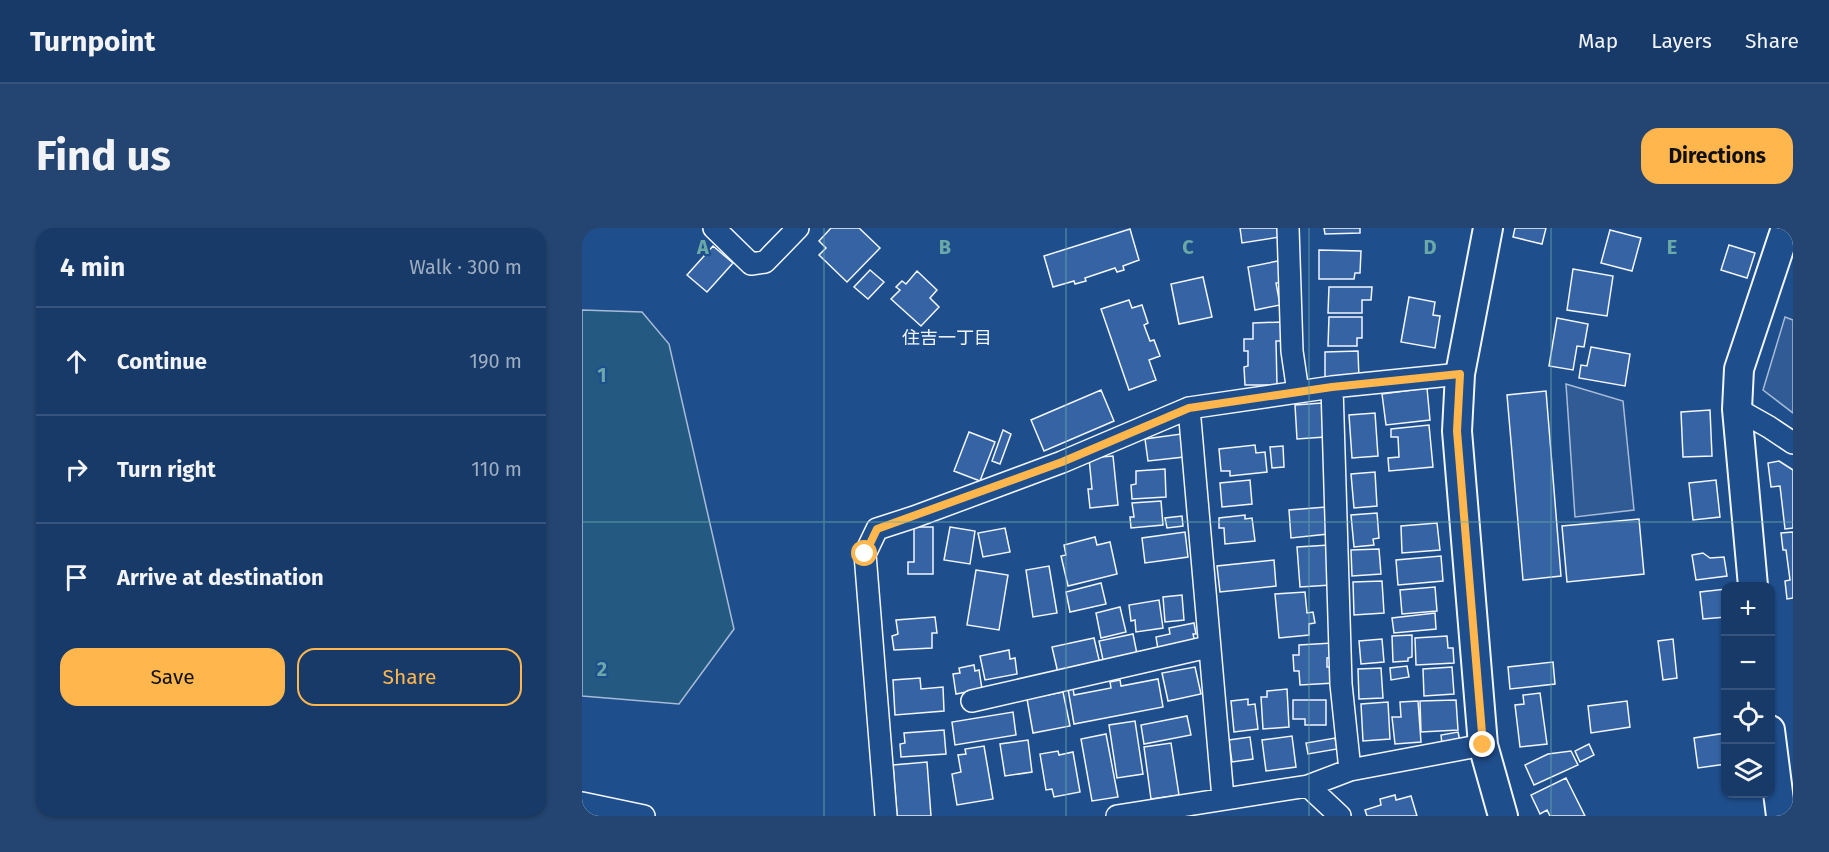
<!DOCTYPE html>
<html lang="en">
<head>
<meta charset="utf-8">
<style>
  body { margin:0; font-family:"Fira Sans","Noto Sans JP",sans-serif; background:#244571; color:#f1f3f6 }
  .controls { position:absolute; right:18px; bottom:18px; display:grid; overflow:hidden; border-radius:12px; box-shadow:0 2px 4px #0004 }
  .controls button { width:54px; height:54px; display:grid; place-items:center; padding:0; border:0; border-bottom:2px solid #36547d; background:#173a69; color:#f1f3f6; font:30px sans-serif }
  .stop { position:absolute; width:18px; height:18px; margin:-14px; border:4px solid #ffb74d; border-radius:50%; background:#fff }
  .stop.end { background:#ffb74d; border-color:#fff; box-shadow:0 2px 6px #0008 }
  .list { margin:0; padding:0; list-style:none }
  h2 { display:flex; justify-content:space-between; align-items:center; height:78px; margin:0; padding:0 24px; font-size:26px }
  h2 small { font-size:20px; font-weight:400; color:#9eadc0 }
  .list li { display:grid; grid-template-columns:39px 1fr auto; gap:18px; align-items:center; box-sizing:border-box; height:108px; padding:0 24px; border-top:2px solid #36547d }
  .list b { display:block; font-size:22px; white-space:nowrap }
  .list em { font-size:20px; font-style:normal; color:#9eadc0 }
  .actions { display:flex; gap:12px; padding:18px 24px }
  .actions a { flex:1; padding:14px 0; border:2px solid #ffb74d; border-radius:18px; text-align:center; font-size:21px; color:#ffb74d }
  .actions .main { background:#ffb74d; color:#111 }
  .icon { flex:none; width:33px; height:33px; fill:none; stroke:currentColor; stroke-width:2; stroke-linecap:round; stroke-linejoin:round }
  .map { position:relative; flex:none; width:1211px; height:588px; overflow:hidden; border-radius:18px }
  header { display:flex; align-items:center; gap:36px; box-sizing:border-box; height:84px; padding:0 30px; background:#173a69; border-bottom:2px solid #36547d }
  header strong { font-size:28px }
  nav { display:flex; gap:33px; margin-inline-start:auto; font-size:21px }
  .intro { display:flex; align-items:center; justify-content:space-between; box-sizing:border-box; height:144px; padding:0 36px }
  h1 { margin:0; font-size:42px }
  .button { padding:15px 27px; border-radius:18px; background:#ffb74d; color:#111; font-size:21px; font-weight:700 }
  main { display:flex; gap:36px; padding:0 36px }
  aside { flex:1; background:#173a69; border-radius:18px; box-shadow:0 2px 4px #0004 }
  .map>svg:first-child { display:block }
  .green { fill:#245a82; stroke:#a8bbd7; stroke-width:1.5 }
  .parking { fill:#305b95; stroke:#a8bbd7; stroke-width:1.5 }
  .building { fill:#3563a3; stroke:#f2f6ff; stroke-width:1.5 }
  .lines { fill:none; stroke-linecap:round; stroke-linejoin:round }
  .street-casing { stroke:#f2f6ff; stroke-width:24 }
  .secondary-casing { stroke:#f2f6ff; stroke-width:32 }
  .street { stroke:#1f4e8c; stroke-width:21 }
  .secondary { stroke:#1f4e8c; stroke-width:28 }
  .route { stroke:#ffb74d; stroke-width:8 }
  .grid { fill:none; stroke:#6aa9a8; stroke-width:1.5; stroke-opacity:0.55 }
  .labels { text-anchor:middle; stroke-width:4.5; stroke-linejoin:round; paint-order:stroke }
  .neighbourhood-label { font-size:18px; fill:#f2f6ff; stroke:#1f4e8c }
  .grid-label { font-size:20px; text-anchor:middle; font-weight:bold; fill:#6aa9a8; stroke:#1f4e8c; stroke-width:4.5; stroke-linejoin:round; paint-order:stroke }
</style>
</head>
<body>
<header>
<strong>Turnpoint</strong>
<nav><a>Map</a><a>Layers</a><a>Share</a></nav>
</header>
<div class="intro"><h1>Find us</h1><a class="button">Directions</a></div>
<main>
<aside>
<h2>4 min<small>Walk · 300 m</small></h2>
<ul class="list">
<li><svg class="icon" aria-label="ahead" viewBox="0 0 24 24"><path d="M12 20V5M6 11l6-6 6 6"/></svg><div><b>Continue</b></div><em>190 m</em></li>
<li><svg class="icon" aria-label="right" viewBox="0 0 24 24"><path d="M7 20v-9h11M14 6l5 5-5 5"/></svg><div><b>Turn right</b></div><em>110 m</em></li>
<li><svg class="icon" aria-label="arrive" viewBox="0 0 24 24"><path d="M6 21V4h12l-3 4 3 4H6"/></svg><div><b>Arrive at destination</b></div></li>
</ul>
<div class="actions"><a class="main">Save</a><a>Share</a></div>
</aside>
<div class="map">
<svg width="1211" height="588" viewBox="0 0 1211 588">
  <rect width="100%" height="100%" fill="#1f4e8c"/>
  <path class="green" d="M0,82l60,2 27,32 65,285 -55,75 -97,-8z"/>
  <path class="parking" d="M1203,89l8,3v93l-30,-23z
    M984,156l57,17 11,109 -59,7z"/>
  <path class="building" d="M249,0h28l21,20 -33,34 -28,-27 7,-7 -7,-7z
    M658,0h38l2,9 -38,6z
    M742,0h36v5l-35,1z
    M933,0h31l-4,16 -29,-7z
    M548,1l9,31 -16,6 1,4 -7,2 -2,-4 -30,10 1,3 -11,3 -1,-3 -21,6 -9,-31z
    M1028,2l31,8 -9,33 -31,-8z
    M1147,17l26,8 -8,25 -26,-8z
    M131,18l20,17 -26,29 -20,-17z
    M737,22l42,1 -1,22h-5l-1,6h-35z
    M696,33l4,21 -6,1 4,22 -25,5 -7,-43z
    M991,41l40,7 -6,40 -40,-6z
    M288,42l14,12 -16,17 -14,-12z
    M335,43l20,19 -7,8 9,9 -18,19 -30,-27 9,-9 -4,-3 6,-6 4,3z
    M621,49l9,40 -33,7 -8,-40z
    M747,59h43l-1,13h-9v13h-34z
    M827,69l26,5 -2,13 7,1 -5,32 -34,-6z
    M547,72l3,8 10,-3 6,18 -4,2 6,16 4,-1 6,16 -11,4 7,20 -27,10 -28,-81z
    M747,89h33v21h-5v8h-29z
    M975,90l31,6 -4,23 -7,-1 -4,24 -24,-4z
    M699,94v19h-5l1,44h-32l-1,-18 4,-1v-15h-4v-12h9v-16z
    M1009,119l39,7 -5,32 -46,-8 2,-13 6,1z
    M776,123l1,28h-34v-27z
    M845,160l3,32 -44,5 -4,-31z
    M519,162l13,31 -70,30 -13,-31z
    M964,163l15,185 -38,4 -16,-185z
    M740,175l3,34 -28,2 -2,-34z
    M1128,182l2,46 -29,1 -2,-45z
    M793,185l3,43 -26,2 -3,-43z
    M847,197l4,42 -44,4 -1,-13 11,-1 -1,-20h-7v-8z
    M421,202l8,4 -11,30 -8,-3z
    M387,204l26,10 -15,39 -26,-10z
    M599,206l3,23 -36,4 -3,-22z
    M673,217l1,8 9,-1 2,20 -37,4v-5h-9l-2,-22z
    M701,218l1,21 -12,1 -2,-21z
    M531,228l5,49 -28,3 -2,-19h4l-3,-31z
    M1197,233l14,9v58l-8,1 -5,-43 -9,1 -3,-24z
    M583,241l1,28 -34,2 -1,-14 5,-1v-13z
    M793,244l2,34 -23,2 -3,-34z
    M668,252l2,24 -30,3 -2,-24z
    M1134,252l4,37 -27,3 -4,-37z
    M579,273l2,24 -32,3 -1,-11h4l-2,-14z
    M744,279l2,27 -37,4 -2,-28z
    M795,285l2,25 -6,1 1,6 -20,2 -3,-32z
    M663,287v4l7,-1 3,23 -30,3 -1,-16h-5v-10z
    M600,288l1,10 -16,2 -2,-10z
    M1057,291l5,55 -77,8 -5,-56z
    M855,295l3,27 -38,3 -1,-27z
    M332,299h19v47h-25v-12h6z
    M368,299l25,4 -5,33 -26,-4z
    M423,300l5,24 -27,5 -5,-24z
    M603,304l3,25 -43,6 -3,-25z
    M1211,304v66l-6,1 -2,-18 5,-1 -4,-30h-3l-2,-17z
    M513,309l2,8 13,-3 7,32 -49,12 -7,-30 5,-1 -2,-10z
    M747,317l2,40 -31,2 -3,-40z
    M797,321l2,25 -29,2 -1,-26z
    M1121,325l7,5 14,-1 3,19 -31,4 -4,-25z
    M859,328l2,25 -45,4 -2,-25z
    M692,332l2,26 -56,6 -3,-26z
    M467,338l8,47 -24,4 -7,-47z
    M394,342l32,5 -9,55 -32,-5z
    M800,353l2,32 -30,2 -1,-33z
    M519,355l5,21 -36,8 -4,-20z
    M853,359l2,24 -35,3 -2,-24z
    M1144,361v28l-23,2 -3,-27z
    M723,364l2,21 6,-1 2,11 -6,1v11l-30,3 -4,-44z
    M600,367l2,25 -19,2 -2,-25z
    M577,372l4,28 -27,4 -1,-12 -4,1 -2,-16z
    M538,379l6,25 -25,6 -5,-25z
    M853,385l1,16 -42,4 -2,-15z
    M353,389l2,16h-5v15l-38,2 -2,-14 6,-2 -2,-14z
    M612,395l2,11h-3l2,8 -37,7 -2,-12 14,-3 -1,-6z
    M551,406l4,20 -34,6 -4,-19z
    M830,407v22l-4,1v3l-15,1 -1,-26z
    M865,408l1,12h5l1,15 -38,2 -1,-27z
    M512,410l6,26 -42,9 -6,-26z
    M800,411l2,23 -23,2 -2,-23z
    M1091,411l4,39 -14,2 -5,-39z
    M750,415l1,14 -6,1v9h6l1,16 -34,2 -1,-14h-5l-1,-16h6v-10z
    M427,422l1,9 5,-1 2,16 -32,6 -5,-24z
    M971,434l2,22 -45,5 -2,-22z
    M392,437l1,6 4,-1 3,19 -26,5 -3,-20 7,-1 -1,-5z
    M825,438l2,11 -18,3 -1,-12z
    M613,439l6,27 -33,7 -6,-28z
    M870,439l2,27 -30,2 -1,-27z
    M799,440l2,30 -24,1 -1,-30z
    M338,450l1,11 22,-2 1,24 -49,4 -2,-35z
    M576,451l5,28 -89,17 -6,-35 5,-1 1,7 37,-7 -1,-6 10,-2 1,6z
    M705,461l2,38 -26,2 -2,-32h6v-6z
    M481,464l7,34 -37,7 -6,-34z
    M958,465l7,51 -27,3 -5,-42 9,-1 -1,-9z
    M666,471v6l7,-1 3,25 -24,3 -3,-31z
    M711,472h33v25h-21v-6h-12z
    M874,472l2,30 -37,2 -1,-31z
    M836,473l3,41 -26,2 -3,-27h9l-1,-15z
    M1045,473l3,26 -39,6 -3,-27z
    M806,474l2,37 -27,2 -2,-37z
    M431,484l3,23 -61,10 -3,-23z
    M605,488l4,19 -47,9 -3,-19z
    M553,493l8,53 -26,4 -8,-53z
    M362,502l2,24 -45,3 -1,-13 5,-1 -1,-10z
    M876,504l2,9 -18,3 -1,-9z
    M1144,505v31l-28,4 -4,-30z
    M524,506l12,63 -26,4 -11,-62z
    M710,508l4,31 -30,4 -4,-31z
    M668,509l3,22 -21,3 -3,-22z
    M753,510l2,11 -29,5 -2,-11z
    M446,512l4,32 -27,4 -5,-32z
    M589,515l8,52 -28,4 -7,-52z
    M1007,516l5,11 -14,7 -5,-11z
    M402,518l9,53 -36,6 -5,-31 9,-2 -3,-17 8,-1 -1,-5z
    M476,523l1,4 14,-3 7,40 -26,5 -2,-8 -6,1 -6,-36z
    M989,523l7,14 -44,20 -9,-20 23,-11z
    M345,534l4,54h-34l-4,-51z
    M984,550l19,38h-35l-3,-6 -7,4 -9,-19z
    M813,567l1,5 15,-4 6,20h-50l-2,-6 16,-5 -1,-6z"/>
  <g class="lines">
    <defs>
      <path id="street" d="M132,0l37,36 14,-2 33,-34
        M706,0l4,123 6,41
        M750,159l9,297 9,86
        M607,180l34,390
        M1155,181l32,18 24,16
        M390,473l236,-54
        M726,558l32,30
        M0,575l62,13
        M304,588l-21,-262 12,-25 37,-12 148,-55 127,-54 143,-21 128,-13
        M535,588l191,-30 42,-16 133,-25"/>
      <path id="secondary" d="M906,0l-28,146 -3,57 26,314 20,71
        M1171,358l-16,-177 2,-40 47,-141
        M1188,502l11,86"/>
    </defs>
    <use href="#street" class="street-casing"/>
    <use href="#secondary" class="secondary-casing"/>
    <use href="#street" class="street"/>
    <use href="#secondary" class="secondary"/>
  </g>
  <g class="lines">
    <path class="route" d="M283,326l12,-25 185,-67 127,-54 143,-21 128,-13 -3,57 26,314"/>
  </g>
  <path class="grid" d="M242,0v588M484,0v588M727,0v588M969,0v588M0,294h1211"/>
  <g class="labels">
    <g class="neighbourhood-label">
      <text x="365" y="116">住吉一丁目</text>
    </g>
  </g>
  <g class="grid-label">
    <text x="121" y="26">A</text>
    <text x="363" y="26">B</text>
    <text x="606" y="26">C</text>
    <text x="848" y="26">D</text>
    <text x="1090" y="26">E</text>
    <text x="20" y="154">1</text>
    <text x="20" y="448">2</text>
  </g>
</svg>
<div class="controls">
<button>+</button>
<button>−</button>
<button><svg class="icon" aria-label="locate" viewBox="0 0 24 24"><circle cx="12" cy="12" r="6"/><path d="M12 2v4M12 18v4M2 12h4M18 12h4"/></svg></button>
<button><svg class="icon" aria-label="layers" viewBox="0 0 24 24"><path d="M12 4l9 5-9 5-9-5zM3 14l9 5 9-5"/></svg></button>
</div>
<div class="stop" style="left:283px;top:326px"></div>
<div class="stop end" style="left:901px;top:517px"></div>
</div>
</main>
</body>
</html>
